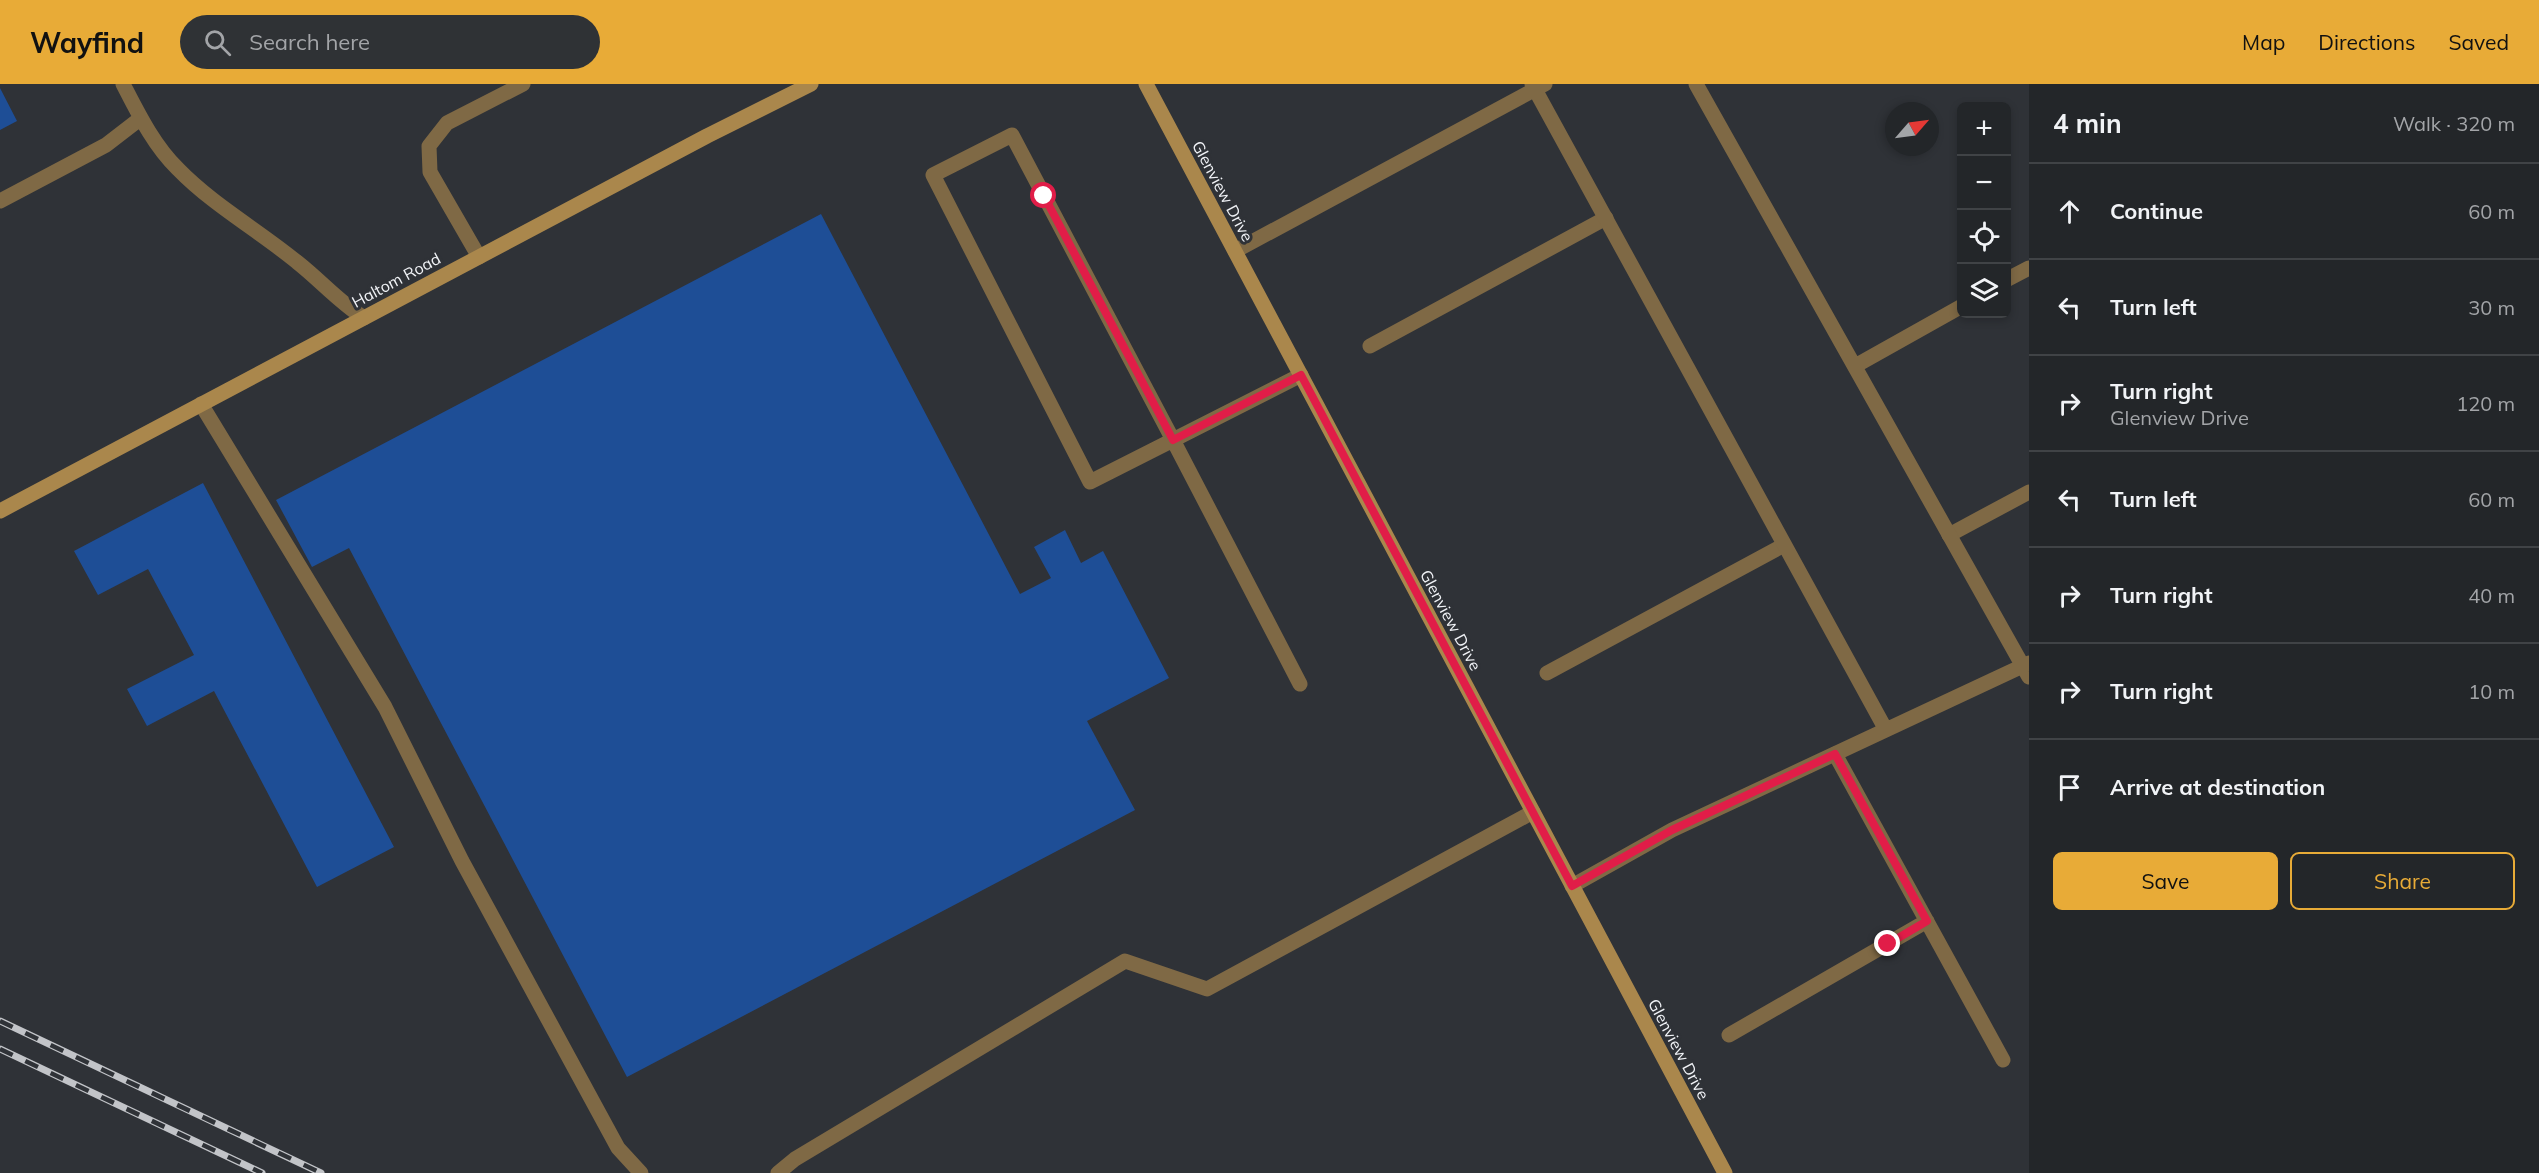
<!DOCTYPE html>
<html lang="en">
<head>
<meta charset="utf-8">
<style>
  body { margin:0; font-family:Mulish,sans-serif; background:#2f3235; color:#f1f3f6 }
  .controls { position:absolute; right:18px; top:18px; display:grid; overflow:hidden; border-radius:9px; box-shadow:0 3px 9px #0003 }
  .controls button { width:54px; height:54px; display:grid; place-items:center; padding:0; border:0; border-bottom:2px solid #404346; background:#232629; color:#f1f3f6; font:30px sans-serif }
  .compass { position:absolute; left:1885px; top:18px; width:54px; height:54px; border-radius:50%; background:#232629; box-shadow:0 3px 9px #0003; rotate:62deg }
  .stop { position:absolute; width:18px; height:18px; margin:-14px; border:4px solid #e11d48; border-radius:50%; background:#fff }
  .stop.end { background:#e11d48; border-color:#fff; box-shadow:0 2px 6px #0008 }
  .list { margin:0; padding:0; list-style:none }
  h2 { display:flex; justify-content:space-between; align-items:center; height:78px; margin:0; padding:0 24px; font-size:26px }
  h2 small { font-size:20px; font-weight:400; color:#a3a5a8 }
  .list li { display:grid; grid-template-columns:39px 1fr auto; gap:18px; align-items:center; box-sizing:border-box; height:96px; padding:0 24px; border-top:2px solid #404346 }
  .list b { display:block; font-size:22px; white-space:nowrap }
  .list p { margin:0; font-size:20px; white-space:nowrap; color:#a3a5a8 }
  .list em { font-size:20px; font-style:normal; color:#a3a5a8 }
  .actions { display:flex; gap:12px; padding:18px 24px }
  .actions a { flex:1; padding:14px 0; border:2px solid #e8ab37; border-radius:9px; text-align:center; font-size:21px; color:#e8ab37 }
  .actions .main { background:#e8ab37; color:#111 }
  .icon { flex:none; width:33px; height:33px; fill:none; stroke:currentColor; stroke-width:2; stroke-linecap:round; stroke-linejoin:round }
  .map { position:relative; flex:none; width:2029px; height:1089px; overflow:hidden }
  header { display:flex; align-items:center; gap:36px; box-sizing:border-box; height:84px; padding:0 30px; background:#e8ab37; color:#111 }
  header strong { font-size:28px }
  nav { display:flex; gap:33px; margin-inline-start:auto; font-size:21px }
  .search { width:420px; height:54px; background:#2f3235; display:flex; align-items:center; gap:15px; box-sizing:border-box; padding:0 21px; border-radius:33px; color:#a3a5a8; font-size:22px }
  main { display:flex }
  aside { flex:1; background:#232629 }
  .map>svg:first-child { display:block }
  .building { fill:#1e4e96 }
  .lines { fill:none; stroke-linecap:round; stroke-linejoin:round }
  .service { stroke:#7f6945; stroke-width:15 }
  .minor { stroke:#7f6945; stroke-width:15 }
  .secondary { stroke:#aa874c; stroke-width:15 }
  .rail-casing { stroke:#c2c4c8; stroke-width:7 }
  .rail { stroke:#2f3237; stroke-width:4.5; stroke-dasharray:14; stroke-linecap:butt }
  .route { stroke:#e11d48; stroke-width:8 }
  .labels { text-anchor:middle; stroke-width:6; stroke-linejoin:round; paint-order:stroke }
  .street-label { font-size:16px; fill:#f1f3f7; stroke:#2f3237 }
</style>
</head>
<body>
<header>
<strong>Wayfind</strong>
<div class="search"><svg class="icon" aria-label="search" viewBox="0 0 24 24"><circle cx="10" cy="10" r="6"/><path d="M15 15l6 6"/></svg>Search here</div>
<nav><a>Map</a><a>Directions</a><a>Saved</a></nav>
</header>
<main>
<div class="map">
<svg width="2029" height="1089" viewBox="0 0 2029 1089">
  <rect width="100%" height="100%" fill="#2f3237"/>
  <path class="building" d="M0,4l17,33 -17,9z
    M821,130l199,380 31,-16 -17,-31 31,-17 16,33 22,-12 66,127 -82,43 48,89 -508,267 -278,-529 -37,19 -36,-67z
    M203,399l191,364 -77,40 -103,-196 -67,35 -20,-37 67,-34 -46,-86 -50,26 -24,-44z"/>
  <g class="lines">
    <path class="service" d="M123,0c15,29 31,62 55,85 35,36 80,61 119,93 23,18 42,40 67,56
      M1012,51l161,305 -83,42 -157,-307z
      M0,117l106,-56 35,-27
      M479,173l-49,-85 -1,-26 18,-23 76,-39
      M1370,262l236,-128
      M201,320l184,303 77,154 156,287 23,25
      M1949,451l80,-43
      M1547,589l237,-128
      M1300,600l-127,-244 128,-65
      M1835,670l168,306
      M1729,951l198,-114
      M778,1089l17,-14 330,-198 82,28 326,-177"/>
    <path class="minor" d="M1532,0l354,646
      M1696,0l333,593
      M1235,167l310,-167
      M2006,196l23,-12
      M1855,282l107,-60
      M1572,802l100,-56 357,-167"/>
    <path class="secondary" d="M1146,0l579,1089
      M0,427l707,-375 104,-52"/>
    <defs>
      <path id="rail" d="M0,937l321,152
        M0,965l262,124"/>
    </defs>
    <use href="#rail" class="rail-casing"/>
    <use href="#rail" class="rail"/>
  </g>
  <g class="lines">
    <path class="route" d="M1044,112l129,244 128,-65 271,511 100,-56 163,-76 92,167 -39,23"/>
  </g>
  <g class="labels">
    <g class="street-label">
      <text transform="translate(1223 107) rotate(62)" y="6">Glenview Drive</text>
      <text transform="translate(396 196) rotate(-28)" y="6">Haltom Road</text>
      <text transform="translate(1451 536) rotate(62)" y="6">Glenview Drive</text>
      <text transform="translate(1679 965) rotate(62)" y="6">Glenview Drive</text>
    </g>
  </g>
</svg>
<div class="controls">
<button>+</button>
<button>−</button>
<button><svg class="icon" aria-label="locate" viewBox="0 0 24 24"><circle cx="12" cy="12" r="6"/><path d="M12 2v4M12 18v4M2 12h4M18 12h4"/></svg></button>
<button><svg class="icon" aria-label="layers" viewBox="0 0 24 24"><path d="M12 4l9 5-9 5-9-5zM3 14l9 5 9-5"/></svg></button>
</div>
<svg class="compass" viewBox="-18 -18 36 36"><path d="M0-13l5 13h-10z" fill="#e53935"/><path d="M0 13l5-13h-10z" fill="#a3a5a8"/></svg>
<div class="stop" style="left:1044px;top:112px"></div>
<div class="stop end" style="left:1888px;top:860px"></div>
</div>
<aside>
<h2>4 min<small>Walk · 320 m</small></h2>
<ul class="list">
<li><svg class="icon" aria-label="ahead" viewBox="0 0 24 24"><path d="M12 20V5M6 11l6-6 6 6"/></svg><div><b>Continue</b></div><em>60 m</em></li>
<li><svg class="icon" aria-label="left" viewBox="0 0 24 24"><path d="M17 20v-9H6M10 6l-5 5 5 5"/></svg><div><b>Turn left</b></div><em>30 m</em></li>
<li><svg class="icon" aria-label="right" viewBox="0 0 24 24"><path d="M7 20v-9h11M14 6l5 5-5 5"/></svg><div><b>Turn right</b><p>Glenview Drive</p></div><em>120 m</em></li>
<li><svg class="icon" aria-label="left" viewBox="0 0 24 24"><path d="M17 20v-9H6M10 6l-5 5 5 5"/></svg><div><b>Turn left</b></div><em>60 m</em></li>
<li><svg class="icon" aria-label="right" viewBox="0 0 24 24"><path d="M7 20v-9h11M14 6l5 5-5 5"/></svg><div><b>Turn right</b></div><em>40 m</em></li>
<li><svg class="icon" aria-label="right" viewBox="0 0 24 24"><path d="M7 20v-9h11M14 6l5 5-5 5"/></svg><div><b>Turn right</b></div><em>10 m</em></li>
<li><svg class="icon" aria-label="arrive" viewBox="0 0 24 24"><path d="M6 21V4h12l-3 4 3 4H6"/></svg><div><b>Arrive at destination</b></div></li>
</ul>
<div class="actions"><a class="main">Save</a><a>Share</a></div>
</aside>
</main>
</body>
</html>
